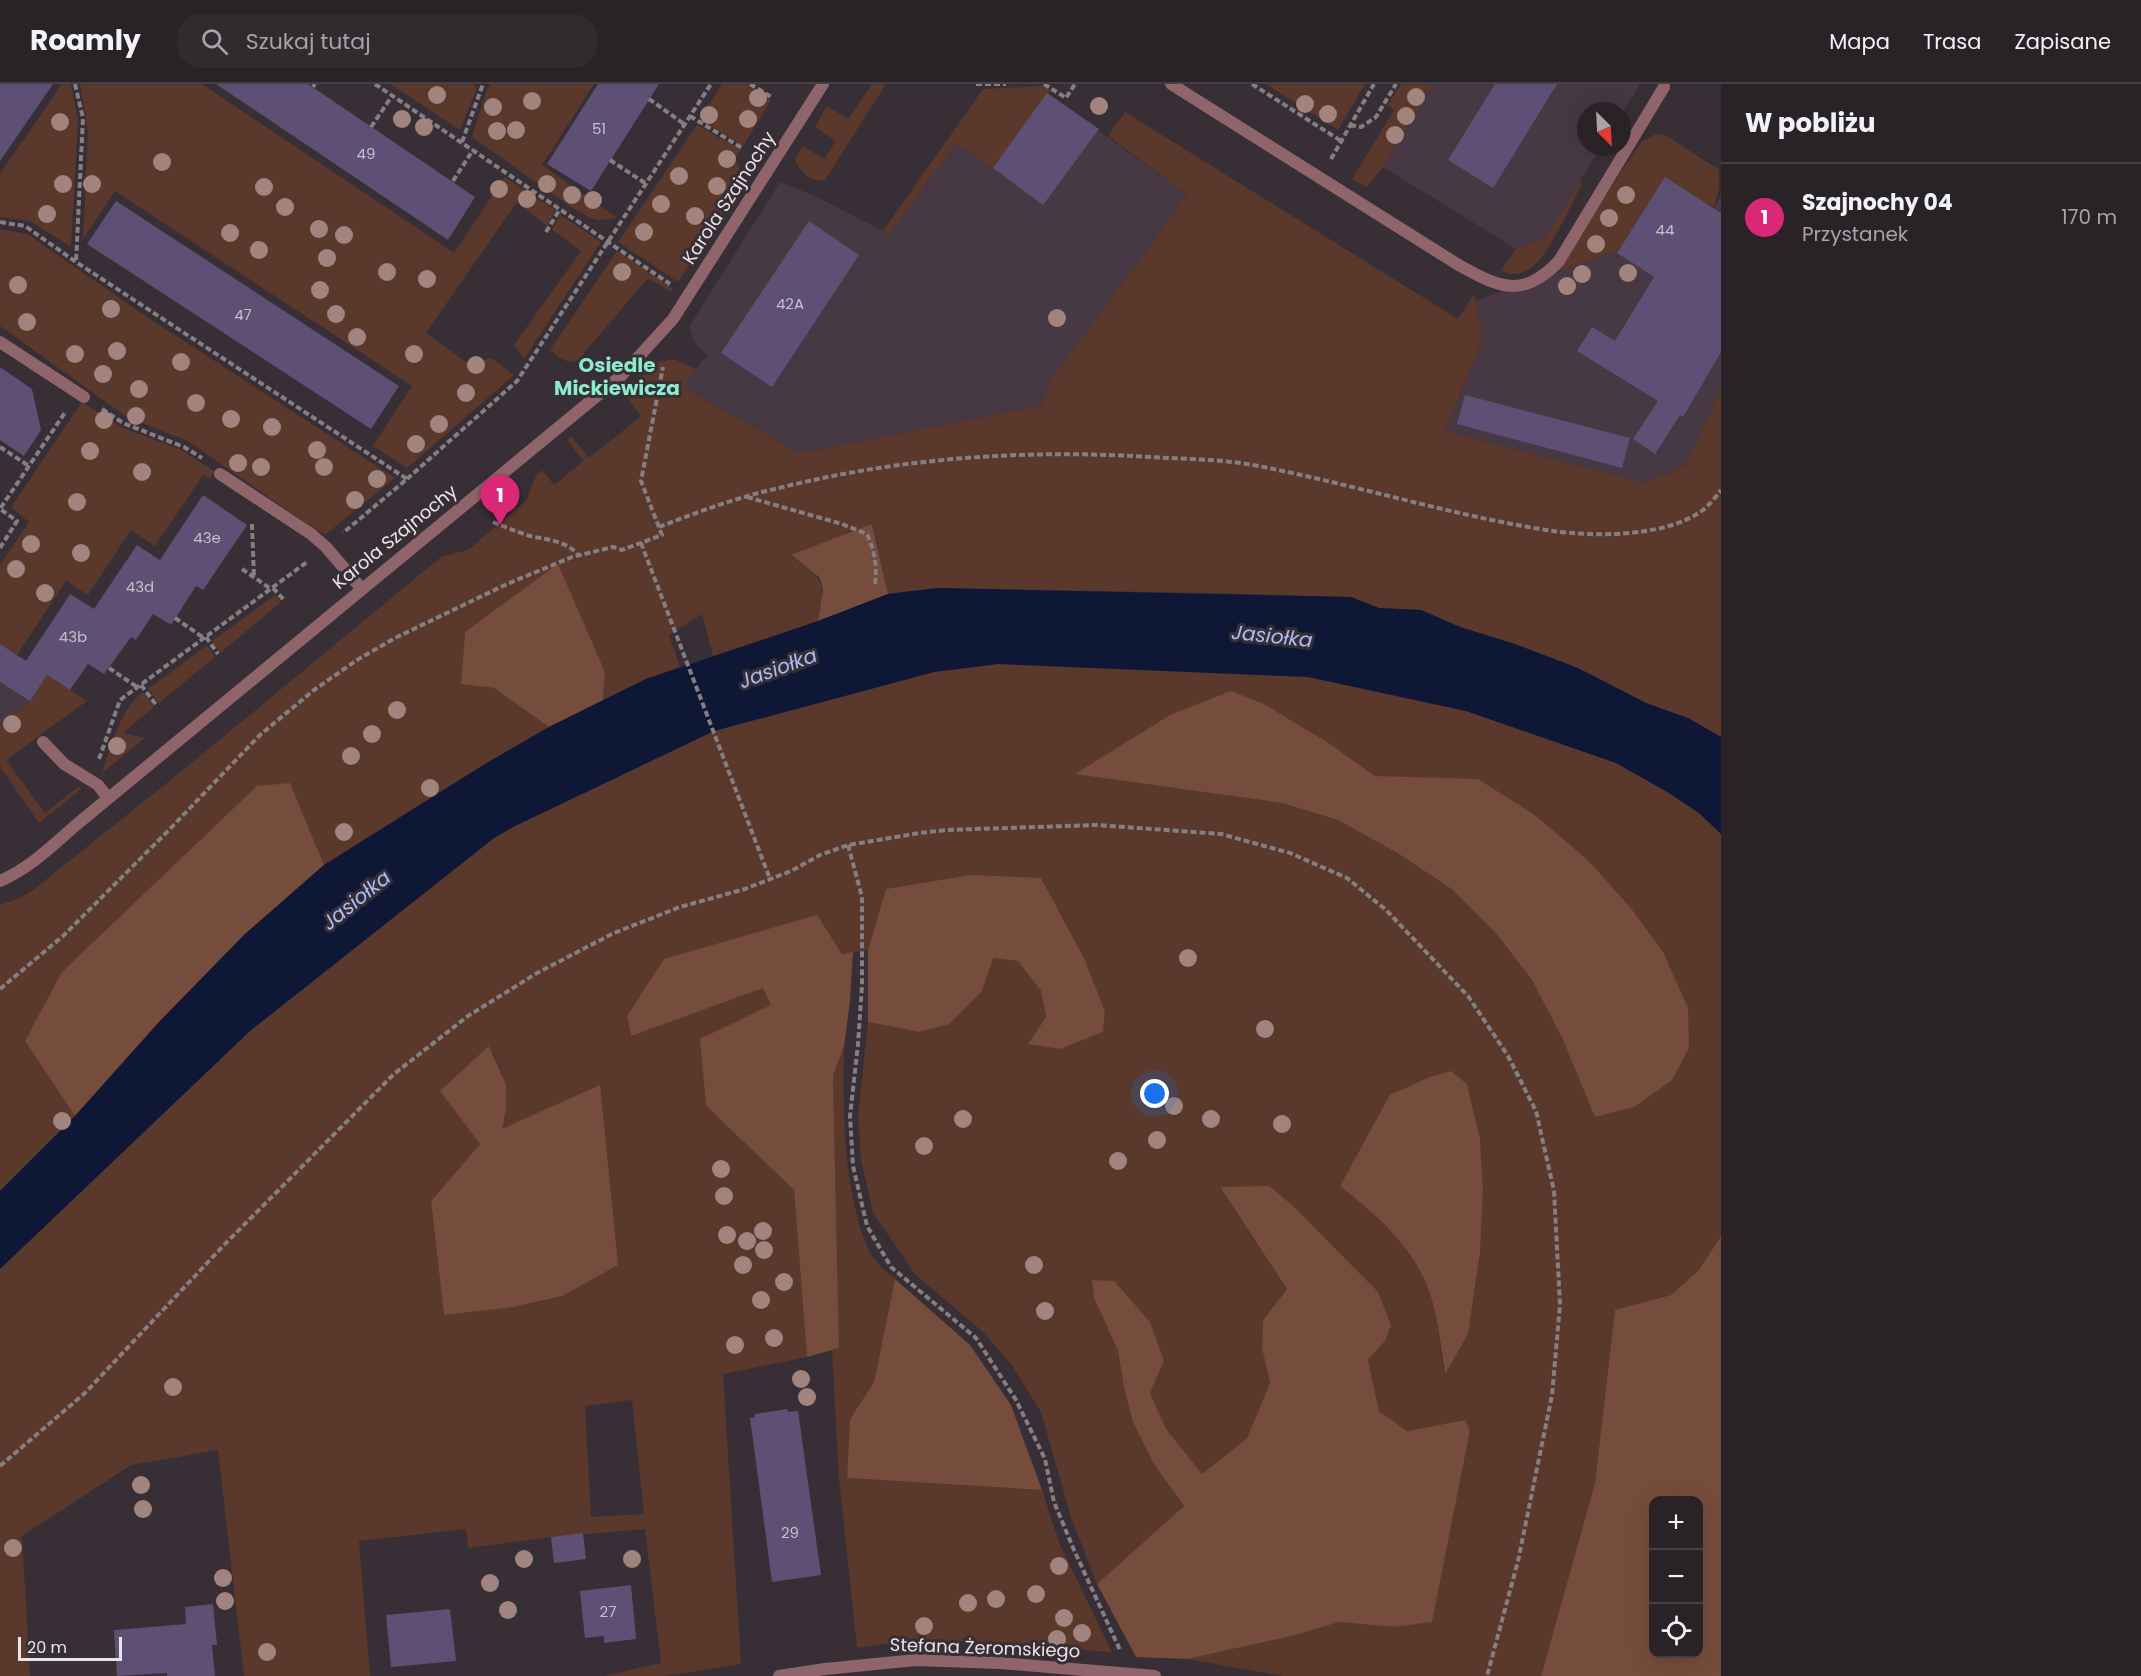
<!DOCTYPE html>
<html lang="pl">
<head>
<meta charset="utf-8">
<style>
  body { margin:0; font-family:Poppins,sans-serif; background:#312b30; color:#f1f3f6 }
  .controls { position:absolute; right:18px; bottom:18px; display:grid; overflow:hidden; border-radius:12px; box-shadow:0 6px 24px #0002 }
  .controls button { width:54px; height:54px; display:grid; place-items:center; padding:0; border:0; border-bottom:2px solid #454045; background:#292328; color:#f1f3f6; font:30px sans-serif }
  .compass { position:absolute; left:1577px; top:18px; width:54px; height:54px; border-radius:50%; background:#292328; box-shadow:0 6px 24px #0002; rotate:156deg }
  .scale { position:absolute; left:18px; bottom:15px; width:104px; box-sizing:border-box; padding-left:6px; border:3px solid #e9e4e8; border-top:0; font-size:16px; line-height:21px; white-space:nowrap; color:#e9e4e8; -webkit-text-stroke:4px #372f35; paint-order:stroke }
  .you { position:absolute; left:1155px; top:1010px; width:21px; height:21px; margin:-15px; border:4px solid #fff; border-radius:50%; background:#1a73e8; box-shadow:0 0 0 9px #1a73e833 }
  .badge { display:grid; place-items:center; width:39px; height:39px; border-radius:50%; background:#db2777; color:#fff; font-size:20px; font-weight:700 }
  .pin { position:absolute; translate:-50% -50px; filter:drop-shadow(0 2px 3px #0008) }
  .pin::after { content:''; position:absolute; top:32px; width:21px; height:18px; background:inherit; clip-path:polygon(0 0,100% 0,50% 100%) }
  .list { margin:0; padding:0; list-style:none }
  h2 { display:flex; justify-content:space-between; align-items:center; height:78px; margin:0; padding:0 24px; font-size:26px }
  h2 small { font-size:20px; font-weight:400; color:#a5a4a8 }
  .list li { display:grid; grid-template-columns:39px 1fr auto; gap:18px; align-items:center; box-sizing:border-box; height:108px; padding:0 24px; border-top:2px solid #454045 }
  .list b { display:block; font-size:22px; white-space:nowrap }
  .list p { margin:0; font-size:20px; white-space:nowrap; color:#a5a4a8 }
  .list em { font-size:20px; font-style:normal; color:#a5a4a8 }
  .icon { flex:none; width:33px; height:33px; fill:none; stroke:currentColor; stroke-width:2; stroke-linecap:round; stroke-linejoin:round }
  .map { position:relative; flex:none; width:1721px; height:1592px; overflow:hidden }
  header { display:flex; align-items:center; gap:36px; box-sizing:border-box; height:84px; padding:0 30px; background:#292328; border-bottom:2px solid #454045 }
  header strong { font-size:28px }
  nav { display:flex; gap:33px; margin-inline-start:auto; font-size:21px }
  .search { width:420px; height:54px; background:#312b30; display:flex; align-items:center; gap:15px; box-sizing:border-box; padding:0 21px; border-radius:24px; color:#a5a4a8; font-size:22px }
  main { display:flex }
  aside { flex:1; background:#292328 }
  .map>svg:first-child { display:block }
  .built { fill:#473943 }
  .green { fill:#5a392c; fill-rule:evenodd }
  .forest { fill:#764c3c; fill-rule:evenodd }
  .water { fill:#0f1737 }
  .building { fill:#5e4f74 }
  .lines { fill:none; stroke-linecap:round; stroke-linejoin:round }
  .path { stroke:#857e83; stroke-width:4; stroke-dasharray:6 3; stroke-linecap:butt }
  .lane { stroke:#8f656b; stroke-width:12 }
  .street { stroke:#8f656b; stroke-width:12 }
  .tree { fill:#a0847d }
  .labels { text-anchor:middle; stroke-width:6; stroke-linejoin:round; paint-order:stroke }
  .number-label { font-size:15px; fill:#c6bfcb }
  .street-label { font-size:18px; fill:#e9e4e8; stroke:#372f35 }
  .neighbourhood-label { font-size:20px; font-weight:bold; fill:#8debcd; stroke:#372f35 }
  .water-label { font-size:20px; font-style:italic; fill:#a9bdfd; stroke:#372f35 }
</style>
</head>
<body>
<header>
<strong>Roamly</strong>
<div class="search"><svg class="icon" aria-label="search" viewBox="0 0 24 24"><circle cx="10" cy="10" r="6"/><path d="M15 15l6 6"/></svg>Szukaj tutaj</div>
<nav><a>Mapa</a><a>Trasa</a><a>Zapisane</a></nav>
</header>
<main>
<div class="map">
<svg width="1721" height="1592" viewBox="0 0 1721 1592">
  <rect width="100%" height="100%" fill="#372f35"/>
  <path class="built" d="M1433,0h207l-18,30v-3h-36v36h15l-55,89 -30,13 -133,-82z
    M1047,9l140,102 -134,182 -12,29 -242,47 -116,-67 24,-31 -13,-13 -5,-15 91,-145 35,14 74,38 68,-91z
    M1721,112v193l-36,77 -40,17 -200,-52 37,-91 -8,-39 136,-48h7l48,31z
    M0,560l47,31 -17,26 -30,24z"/>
  <path class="green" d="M62,0h9l7,36 -7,127 -41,-26 -30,-4v-43z
    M80,0h122l252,169 51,-76 50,33 -8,16 -30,-24 -91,131 43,31 22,-6 23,17 -107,93 -34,-22 39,-60 -297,-195 -32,48 5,-109z
    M390,0h83l4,4 -17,42z
    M491,0h103l-52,81 75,53 -20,2 -8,-3 -18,-10 -99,-70 15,-48z
    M722,0h24l25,16 -28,46 -43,-27z
    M872,0h14l-61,96c-14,3 -26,-8 -30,-21l8,-13 21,13 12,-18 -21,-14 12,-21 21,13z
    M1266,0h99l-27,46z
    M1401,0h32l-50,83 -16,20 -15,-8 42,-69 -6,-5z
    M1044,2l6,4 -57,78 -36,-25 -68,91 -6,-3 100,-142z
    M1125,28l333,207 16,-25 8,46 -37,91 200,52 40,-17 36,-77v348l-33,-19 -42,-15 -68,-35 -63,-24 -55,-17 -39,-17 -42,-2 -28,-11 -145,-4 -269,-5 -49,6 -15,-69 -82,31c35,27 34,21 27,65l-105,35 -11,-42 -33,21 11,32 -34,12 -43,21 2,-28 -47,-107 -93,67 -4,51 33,5 55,39 -64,37 -161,101 -34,-81 -265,257 50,75 -75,75v-286l20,-7 13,-8 150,-120 258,-213 27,-7 58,-49 10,-25 6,-6 12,15 30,-24 -17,-21 4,-4 18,22 52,-42 -17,-23 33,-31 17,-3 22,10 -12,18 115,66 242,-47 12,-29 134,-182 -79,-59z
    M697,41l44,25 -6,8 10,24 -67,100 -60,-40z
    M1656,50l9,1 53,34c3,14 0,26 -5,39l-48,-30 -48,75h-7l-54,19 84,-129z
    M1581,96v6c-11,20 -32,69 -49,81 -11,8 -20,9 -31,3l15,-21 30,-13z
    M560,131l41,27 -77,117 -10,-14 67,-94 -29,-21z
    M0,145l27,5 120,83 248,161 -69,56 -10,-4 -128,-89 -61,-24 -127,-91z
    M617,167l56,38 -2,3 -23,-14 -70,82c-12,5 -19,-3 -28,-10z
    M82,318l41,26 59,22 32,21 -4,8 -7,-4 -48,71 -24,-16 -43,65 -22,-14 -49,74 -17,-11v-79l29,-43 -18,-15z
    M275,511l6,7 -61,51 -8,-12z
    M207,561l8,12 -56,46 -11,-14z
    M998,580l310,13 158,34 150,52 53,30 30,20 22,21v402l-22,34 -28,25 -56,15 -20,173 -54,193h-258l-96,-17 109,-24 43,-13 54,5 39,-6 38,-189 -5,-12 -58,11 -28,-20 -11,-51 17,-19 -116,-155 -49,2 67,101 -24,31 -1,28 8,35 -23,55 -46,37 -35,-46 -16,-36 14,-32 -72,-81 2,18 24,53 6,37 9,34 20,41 31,43 -87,78 -26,-67 -30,-105 -30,-48 -28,-32 -68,-58 -42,-61 -12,-54 -3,-42 10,-95 51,10 63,-41 10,-33 26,3 23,30 5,26 -17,26 76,-32 -21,-53 -43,-80 -155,11 -18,61 -25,4 -212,81 132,-48 8,17 -67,79 2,23 88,84 13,167 -84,17 18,290 -76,12h-61l57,-13 -16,-134 -94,8 -83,11 -2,-19 -107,12 11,135h-126l-26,-226 -87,15 -109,71 8,140h-30v-407l250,-238 244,-193 21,-12 199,-95 220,-59zM1330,660l45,32 34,2 127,38 52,44 42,47 -67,133 -31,-60 -37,-48 -42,-42 -54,-36 -61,-34 -56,-17 -206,-30zM489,962c18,32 21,48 12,83l61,167 -48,11 -70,8 -13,-114 49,-57zM1451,987l16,13 13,54 3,53 -3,62 -12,81 -24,39c-4,-24 -5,-51 -12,-74 -15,-49 -53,-82 -92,-113zM632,1316l12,114 -53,3 -6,-111z
    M47,591l40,26 -81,59 39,53 34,-27 2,3 -42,34 -39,-56v-42l30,-24z
    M143,608l11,15 -31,26 22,5 -43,35c8,-25 19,-65 41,-81z
    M844,963c-1,54 -1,103 10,157 4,16 8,33 16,48 6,11 16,20 25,27l-21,103 -24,37 -3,59 195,12 18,55 52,107 -195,-13 -60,9 -18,-170 -7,-128 7,-2 -6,-273z"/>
  <path class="forest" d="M872,440l16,70 -70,27 5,-31 -3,-12 -29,-23z
    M558,480l47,108 -2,28 -54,27 -55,-39 -33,-4 4,-52z
    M1231,607l33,13 66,40 45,32 103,3 58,37 52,44 42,47 33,45 25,56 1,40 -17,32 -38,27 -39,10 -32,-77 -31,-60 -37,-48 -42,-42 -54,-36 -61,-34 -56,-17 -207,-29 95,-59z
    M290,699l34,82 -79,69 -85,87 -85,95 -50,-75 37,-69 195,-186z
    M971,791l70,3 43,80 21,53 -2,21 -43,17 -32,-5 18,-27 -5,-26 -23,-30 -25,-3 -11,33 -33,33 -30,8 -51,-10v-72l18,-61z
    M817,831l25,39 11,-2 -3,49 -6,46 -11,28 6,273 -32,9 -13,-167 -88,-84 -6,-67 71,-34 -8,-17 -132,48 -4,-20 37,-57z
    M489,962l17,38v25l-4,20 98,-44 18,180 -56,31 -48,11 -70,8 -13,-114 49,-57 -40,-53z
    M1451,987l16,13 13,54 3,53 -3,62 -12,81 -23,40c-4,-24 -6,-50 -13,-74 -14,-49 -53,-83 -92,-114l50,-91 40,-18z
    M1269,1102l24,20 85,86 13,33 -6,16 -17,19 11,51 28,20 58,-11 5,11 -38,191 -39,5 -54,-5 -43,13 -109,24 -51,-2 -39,-73 87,-78 -31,-43 -20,-41 -9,-34 -6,-37 -24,-53 -2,-18 22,1 36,41 14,39 -14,32 16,36 36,45 45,-36 23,-55 -8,-35 1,-28 24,-31 -67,-102z
    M1721,1152v440h-180l54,-193 20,-173 56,-15 28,-25zM1654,1416h44v154h-44z
    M895,1195l75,66 41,60 31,85 -195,-12 3,-59 24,-37z"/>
  <path class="water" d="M937,504l414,9 28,11 42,2 39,17 55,17 63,24 68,35 42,15 33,19v97l-22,-21 -30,-20 -53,-30 -150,-52 -158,-34 -310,-13 -64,8 -220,59 -199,95 -21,12 -244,193 -250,238v-78l75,-75 85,-95 85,-87 79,-69 161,-101 64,-37 97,-48 172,-58 70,-27z"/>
  <path class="building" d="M0,0h53l-53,77z
    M216,0h92l167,113 -27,43z
    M598,0h61l-68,107 -44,-27z
    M1495,0h62l-64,104 -45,-28z
    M1047,9l52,36 -56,76 -50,-37z
    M1665,93l56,36v139l-38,65 -3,-2 -25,39 -22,-15 25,-38 -81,-50 15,-24 23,14 39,-64 -37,-24z
    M116,117l283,185 -28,43 -284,-185z
    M809,137l50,34 -87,132 -51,-34z
    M0,283l32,22 9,41 -17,26 -24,-16z
    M1465,311l165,43 -8,30 -165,-44z
    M203,411l44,30 -44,65 -7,-4 -25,39 -18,-11 -17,26 -5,-3 -27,37 -16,-10 -18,26 -23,-15 -17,26 -30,-19v-38l26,17 44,-67 24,15 43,-64 23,15z
    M787,1325l1,3 10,-1 23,164 -49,7 -22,-164 5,-1v-3z
    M583,1449l3,26 -32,4 -3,-26z
    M631,1501l5,54 -32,4v-7l-19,2 -5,-47z
    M213,1520l4,41h-5l3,31h-48v-3l-50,3 -3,-46 72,-6 -1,-17z
    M450,1525l6,52 -65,6 -5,-52z"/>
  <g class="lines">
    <path class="path" d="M75,0l8,34 -7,144
      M375,0l295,200
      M750,0l23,14
      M976,0h30
      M1044,0l22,14 9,-14
      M1252,0l89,57
      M313,3l2,-3
      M649,15l35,25
      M690,32l52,32
      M1350,41l11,2 15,-10 20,-33
      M371,43l21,-31
      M462,58l21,-58
      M1331,75l43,-75
      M610,76l35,23
      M453,97l20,-31
      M0,138l25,4 51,36 331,217 -64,54
      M546,148l14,-23
      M102,325l21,14 61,24 18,11
      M0,363l29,19
      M407,395l110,-98 194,-297
      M747,413l95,27 25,10c8,18 10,31 8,51
      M493,438c12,5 24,10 37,14 17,4 36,4 48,19
      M252,440l2,53
      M659,443c39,-15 79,-30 120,-39 120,-30 246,-39 370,-31 34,2 70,2 104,8 101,19 199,51 300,66 43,6 114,6 150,-21 6,-5 13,-13 18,-20
      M641,459l129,336
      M0,464l17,-27 -17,-12 66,-98
      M242,485l29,20
      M273,504l11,12
      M175,534l29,20
      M206,553l12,17
      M109,584l28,19
      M141,601l16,21
      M99,675l21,-59 187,-138
      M848,761l14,52v89l-4,58 -8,72 3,50 14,60 24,41 85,71 40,62 29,59 9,43 20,48 46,100
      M0,905l63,-53 105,-105 92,-96 54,-45 43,-30 38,-22 112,-54 65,-27 41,-10 9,3 40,-15 -21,-54 22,-114
      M0,1382l85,-73 140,-149 169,-170 74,-58 69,-43 77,-40 66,-26 65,-18 46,-18 29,-16 28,-10 71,-12 28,-3 150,-5 124,9 69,19 57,25 39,32 82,86 40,60 28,55 18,80 6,114 -8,90 -34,166 -31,115"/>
    <path class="lane" d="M1171,0l286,180c41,23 65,36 102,-3l105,-174
      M220,390l91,60 15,13 35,41
      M43,658l21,22 34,21 10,13"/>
    <path class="street" d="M0,258l84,55
      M0,797c30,-13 52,-35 76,-56l545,-449 52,-57 150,-235
      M779,1592l46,-7 91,-9 84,3 155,13"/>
  </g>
  <g class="tree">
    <circle cx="437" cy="11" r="9"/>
    <circle cx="1416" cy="13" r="9"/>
    <circle cx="758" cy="14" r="9"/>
    <circle cx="532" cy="17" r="9"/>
    <circle cx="1305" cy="20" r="9"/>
    <circle cx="1099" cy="22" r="9"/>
    <circle cx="493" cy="23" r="9"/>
    <circle cx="1328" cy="30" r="9"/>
    <circle cx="709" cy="31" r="9"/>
    <circle cx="1406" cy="32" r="9"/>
    <circle cx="402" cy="35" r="9"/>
    <circle cx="748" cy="35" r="9"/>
    <circle cx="60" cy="38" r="9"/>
    <circle cx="424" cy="43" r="9"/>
    <circle cx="516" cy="46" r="9"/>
    <circle cx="497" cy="47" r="9"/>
    <circle cx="1395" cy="51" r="9"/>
    <circle cx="727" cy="75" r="9"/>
    <circle cx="162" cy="78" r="9"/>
    <circle cx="679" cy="92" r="9"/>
    <circle cx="63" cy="100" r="9"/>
    <circle cx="92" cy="100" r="9"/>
    <circle cx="547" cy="100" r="9"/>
    <circle cx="717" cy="102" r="9"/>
    <circle cx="264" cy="103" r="9"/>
    <circle cx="499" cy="105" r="9"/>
    <circle cx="572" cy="111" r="9"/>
    <circle cx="1626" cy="111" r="9"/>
    <circle cx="527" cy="115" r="9"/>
    <circle cx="593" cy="116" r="9"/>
    <circle cx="661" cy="120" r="9"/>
    <circle cx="285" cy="123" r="9"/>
    <circle cx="47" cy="130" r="9"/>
    <circle cx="695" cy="132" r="9"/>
    <circle cx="1609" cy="134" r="9"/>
    <circle cx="319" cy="145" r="9"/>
    <circle cx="644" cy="148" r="9"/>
    <circle cx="230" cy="149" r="9"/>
    <circle cx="344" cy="151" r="9"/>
    <circle cx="1596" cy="160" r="9"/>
    <circle cx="259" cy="166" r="9"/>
    <circle cx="327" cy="174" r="9"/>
    <circle cx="387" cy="188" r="9"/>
    <circle cx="622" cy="188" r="9"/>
    <circle cx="1628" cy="189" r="9"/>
    <circle cx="1582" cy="190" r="9"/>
    <circle cx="427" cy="195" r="9"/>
    <circle cx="18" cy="201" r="9"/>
    <circle cx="1567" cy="202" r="9"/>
    <circle cx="320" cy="206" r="9"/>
    <circle cx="111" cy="225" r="9"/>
    <circle cx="336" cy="230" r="9"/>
    <circle cx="1057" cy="234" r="9"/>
    <circle cx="27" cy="238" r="9"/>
    <circle cx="357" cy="253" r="9"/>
    <circle cx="117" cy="267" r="9"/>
    <circle cx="75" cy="270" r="9"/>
    <circle cx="414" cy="270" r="9"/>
    <circle cx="181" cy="278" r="9"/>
    <circle cx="476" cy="281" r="9"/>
    <circle cx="103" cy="290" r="9"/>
    <circle cx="139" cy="305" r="9"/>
    <circle cx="466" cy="309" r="9"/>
    <circle cx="196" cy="319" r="9"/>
    <circle cx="136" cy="332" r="9"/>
    <circle cx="231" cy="335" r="9"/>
    <circle cx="104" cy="336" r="9"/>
    <circle cx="439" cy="340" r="9"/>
    <circle cx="272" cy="343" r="9"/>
    <circle cx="416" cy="360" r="9"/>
    <circle cx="317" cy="366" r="9"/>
    <circle cx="90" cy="367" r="9"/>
    <circle cx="238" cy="379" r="9"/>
    <circle cx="261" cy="383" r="9"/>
    <circle cx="324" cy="383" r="9"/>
    <circle cx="142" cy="388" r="9"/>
    <circle cx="377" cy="395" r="9"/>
    <circle cx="355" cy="416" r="9"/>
    <circle cx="77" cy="418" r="9"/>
    <circle cx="31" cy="460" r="9"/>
    <circle cx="81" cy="469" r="9"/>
    <circle cx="16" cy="485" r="9"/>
    <circle cx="45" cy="509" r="9"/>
    <circle cx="397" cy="626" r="9"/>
    <circle cx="12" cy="640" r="9"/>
    <circle cx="372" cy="650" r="9"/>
    <circle cx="117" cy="662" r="9"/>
    <circle cx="351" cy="672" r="9"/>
    <circle cx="430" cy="704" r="9"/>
    <circle cx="344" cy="748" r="9"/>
    <circle cx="1188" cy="874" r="9"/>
    <circle cx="1265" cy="945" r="9"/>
    <circle cx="1174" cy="1022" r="9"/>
    <circle cx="963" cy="1035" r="9"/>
    <circle cx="1211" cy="1035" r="9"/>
    <circle cx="62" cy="1037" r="9"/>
    <circle cx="1282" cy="1040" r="9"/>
    <circle cx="1157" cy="1056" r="9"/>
    <circle cx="924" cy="1062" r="9"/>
    <circle cx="1118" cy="1077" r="9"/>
    <circle cx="721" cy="1085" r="9"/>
    <circle cx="724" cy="1112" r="9"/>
    <circle cx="763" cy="1147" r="9"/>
    <circle cx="727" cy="1151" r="9"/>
    <circle cx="747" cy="1157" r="9"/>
    <circle cx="764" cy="1166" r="9"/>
    <circle cx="743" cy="1181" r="9"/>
    <circle cx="1034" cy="1181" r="9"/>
    <circle cx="784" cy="1198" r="9"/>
    <circle cx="761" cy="1216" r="9"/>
    <circle cx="1045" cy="1227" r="9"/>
    <circle cx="774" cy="1254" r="9"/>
    <circle cx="735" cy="1261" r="9"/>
    <circle cx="801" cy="1295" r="9"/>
    <circle cx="173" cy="1303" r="9"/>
    <circle cx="807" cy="1313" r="9"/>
    <circle cx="141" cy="1401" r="9"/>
    <circle cx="143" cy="1425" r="9"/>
    <circle cx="13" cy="1464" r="9"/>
    <circle cx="524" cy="1475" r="9"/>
    <circle cx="632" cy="1475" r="9"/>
    <circle cx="1059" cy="1482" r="9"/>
    <circle cx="223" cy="1494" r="9"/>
    <circle cx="490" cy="1499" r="9"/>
    <circle cx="1036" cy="1510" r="9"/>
    <circle cx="996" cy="1515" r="9"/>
    <circle cx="225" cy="1517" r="9"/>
    <circle cx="968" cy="1519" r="9"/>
    <circle cx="508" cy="1526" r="9"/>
    <circle cx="1064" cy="1534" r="9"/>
    <circle cx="924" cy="1542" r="9"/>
    <circle cx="1082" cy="1549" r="9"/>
    <circle cx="1057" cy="1555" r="9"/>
    <circle cx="267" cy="1568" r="9"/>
  </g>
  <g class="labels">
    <g class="number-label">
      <text x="599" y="50">51</text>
      <text x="366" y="75">49</text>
      <text x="1665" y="151">44</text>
      <text x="790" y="225">42A</text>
      <text x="243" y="236">47</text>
      <text x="207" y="459">43e</text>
      <text x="140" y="508">43d</text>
      <text x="73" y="558">43b</text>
      <text x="790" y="1454">29</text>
      <text x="608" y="1533">27</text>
    </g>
    <g class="street-label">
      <text transform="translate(729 114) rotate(-57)" y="6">Karola Szajnochy</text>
      <text transform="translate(395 453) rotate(-39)" y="6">Karola Szajnochy</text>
      <text transform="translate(985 1564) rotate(2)" y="6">Stefana Żeromskiego</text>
    </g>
    <g class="neighbourhood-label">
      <text x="617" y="288">Osiedle<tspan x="617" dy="23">Mickiewicza</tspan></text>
    </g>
    <g class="water-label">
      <text transform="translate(1272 552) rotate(6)" y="7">Jasiołka</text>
      <text transform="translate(778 584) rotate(-20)" y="7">Jasiołka</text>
      <text transform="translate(356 816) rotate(-39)" y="7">Jasiołka</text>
    </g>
  </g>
</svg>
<div class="controls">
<button>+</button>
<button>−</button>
<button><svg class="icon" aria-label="locate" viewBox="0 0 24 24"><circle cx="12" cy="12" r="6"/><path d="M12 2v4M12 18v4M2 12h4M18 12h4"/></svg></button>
</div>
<svg class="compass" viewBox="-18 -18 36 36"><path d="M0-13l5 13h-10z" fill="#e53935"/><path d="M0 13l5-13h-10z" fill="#a5a4a8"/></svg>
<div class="scale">20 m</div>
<div class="you"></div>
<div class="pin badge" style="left:500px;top:441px">1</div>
</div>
<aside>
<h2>W pobliżu<small></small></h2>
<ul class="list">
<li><span class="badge">1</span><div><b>Szajnochy 04</b><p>Przystanek</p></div><em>170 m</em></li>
</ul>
</aside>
</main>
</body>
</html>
